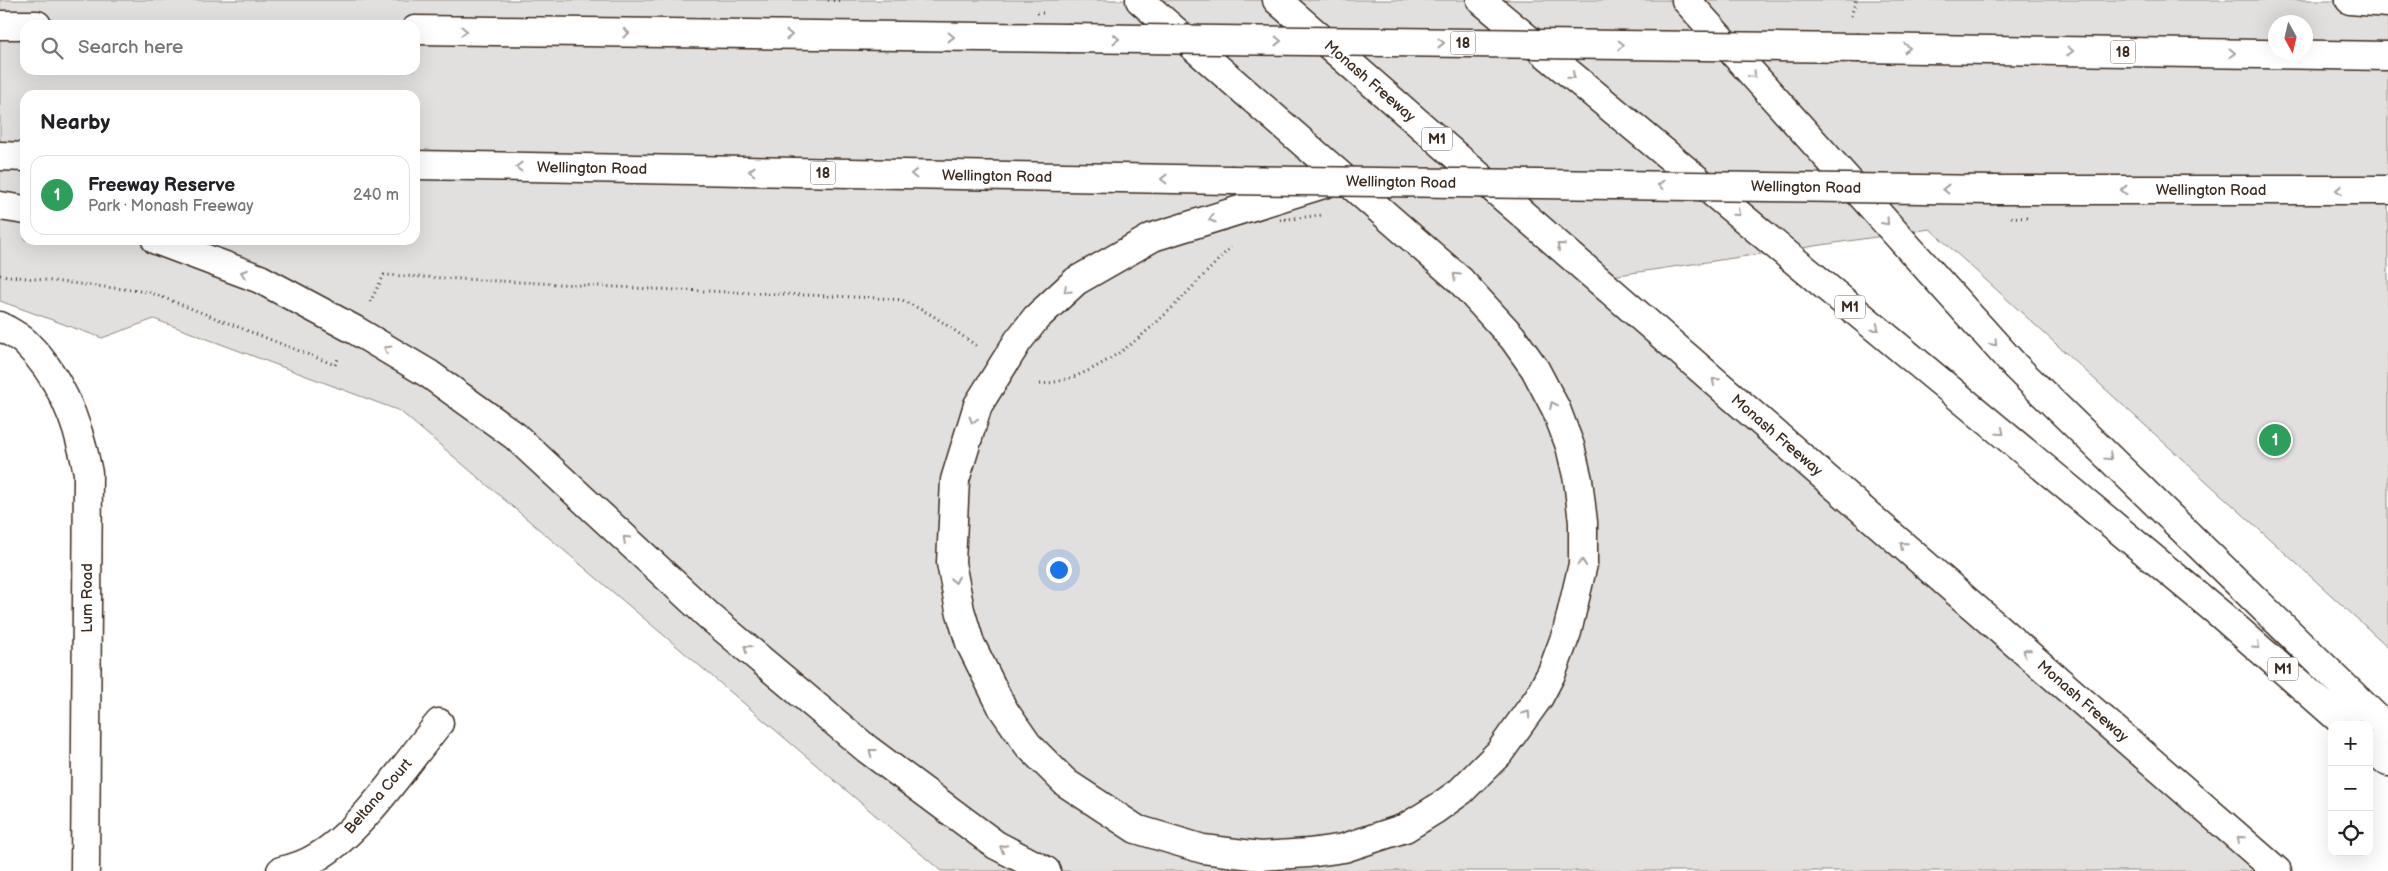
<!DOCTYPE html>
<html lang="en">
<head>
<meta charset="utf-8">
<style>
  body { margin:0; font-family:"Balsamiq Sans",sans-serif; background:#f6f6f6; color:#202124 }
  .controls { position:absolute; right:15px; bottom:15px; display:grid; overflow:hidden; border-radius:10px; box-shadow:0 5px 20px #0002 }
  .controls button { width:45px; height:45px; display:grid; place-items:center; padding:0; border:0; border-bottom:1px solid #e0e0e0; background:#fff; color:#202124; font:25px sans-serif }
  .compass { position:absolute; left:2268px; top:15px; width:45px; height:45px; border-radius:50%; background:#fff; box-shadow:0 5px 20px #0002; rotate:172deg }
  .you { position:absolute; left:1058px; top:569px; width:18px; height:18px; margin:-12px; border:4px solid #fff; border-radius:50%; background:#1a73e8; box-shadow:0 0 0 8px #1a73e833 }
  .badge { display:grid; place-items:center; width:32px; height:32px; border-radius:50%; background:#0f766e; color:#fff; font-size:16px; font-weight:700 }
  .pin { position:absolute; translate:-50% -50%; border:2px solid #fff; box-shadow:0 1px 5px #0006 }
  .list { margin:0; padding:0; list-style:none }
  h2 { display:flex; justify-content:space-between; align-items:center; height:65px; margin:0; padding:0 20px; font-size:21px }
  h2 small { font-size:16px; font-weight:400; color:#757577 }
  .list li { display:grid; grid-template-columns:32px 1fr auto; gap:15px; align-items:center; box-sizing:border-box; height:80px; margin:0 10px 10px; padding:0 10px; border:1px solid #e0e0e0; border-radius:15px }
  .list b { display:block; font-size:19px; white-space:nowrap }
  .list p { margin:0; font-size:16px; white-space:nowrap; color:#757577 }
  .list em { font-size:16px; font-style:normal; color:#757577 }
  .icon { flex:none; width:28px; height:28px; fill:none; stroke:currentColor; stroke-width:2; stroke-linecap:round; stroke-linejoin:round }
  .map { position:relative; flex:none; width:2388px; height:871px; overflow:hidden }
  .search { position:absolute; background:#fff; box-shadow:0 5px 20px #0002; left:20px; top:20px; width:400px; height:55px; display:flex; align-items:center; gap:12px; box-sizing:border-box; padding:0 18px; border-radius:15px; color:#757577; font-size:19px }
  .panel { position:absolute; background:#fff; box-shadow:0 5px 20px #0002; left:20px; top:90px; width:400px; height:155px; border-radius:15px }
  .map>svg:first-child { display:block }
  .green { fill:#e2e0de; stroke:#8e857e; fill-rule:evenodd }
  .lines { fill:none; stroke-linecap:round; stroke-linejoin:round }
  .minor-casing { stroke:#3b2a1e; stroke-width:31 }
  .highway-casing { stroke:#3b2a1e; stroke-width:31 }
  .path { stroke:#3b2a1e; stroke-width:3; stroke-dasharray:1 4; stroke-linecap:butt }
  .minor { stroke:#fff; stroke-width:28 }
  .highway { stroke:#fff; stroke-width:28 }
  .highway-bridge-casing { stroke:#3b2a1e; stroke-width:31; stroke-linecap:butt }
  .path-bridge { stroke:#3b2a1e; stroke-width:3; stroke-dasharray:1 4; stroke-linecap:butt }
  .highway-bridge { stroke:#fff; stroke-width:28 }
  .oneway { stroke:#a79f9a }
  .labels { text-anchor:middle; stroke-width:5; stroke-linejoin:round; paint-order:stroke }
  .shield { fill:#fff; stroke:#766a62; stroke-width:1 }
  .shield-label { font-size:14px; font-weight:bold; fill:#3b2a1e }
  .street-label { font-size:15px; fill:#3b2a1e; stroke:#fff }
</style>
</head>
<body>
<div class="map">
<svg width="2388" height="871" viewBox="0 0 2388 871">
  <rect width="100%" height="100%" fill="#fff"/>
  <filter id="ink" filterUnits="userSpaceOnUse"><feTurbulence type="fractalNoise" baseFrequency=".02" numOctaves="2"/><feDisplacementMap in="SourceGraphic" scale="10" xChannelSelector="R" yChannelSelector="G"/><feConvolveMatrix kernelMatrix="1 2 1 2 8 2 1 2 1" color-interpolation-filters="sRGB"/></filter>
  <g filter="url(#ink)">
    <path class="green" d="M0,0h2388v647l-458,-418 -332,49 679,593h-1336l-541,-460 -246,-92 -52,19 -102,-37zM2276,22h30v30h-30zM25,25h390v45h-390zM25,95h390v145h-390z"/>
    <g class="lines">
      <defs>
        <path id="minor" d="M0,326c8,5 19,10 26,17 36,35 53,82 62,130l-3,398
          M281,871c13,-3 25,-7 36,-14 43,-24 90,-95 122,-134"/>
        <path id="highway" d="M1140,0l320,280 53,58 22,31 21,40 14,37 8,34 5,42v42l-16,68 -15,40 -13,25 -40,56 -38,38 -25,18 -31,19 -61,20 -35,5 -49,3 -57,-7 -67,-20 -70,-46 -38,-38 -25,-36 -33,-66 -10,-33 -9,-47 4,-83 23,-75 40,-64 18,-23 40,-37 77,-44 174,-54
          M1277,0l1000,871
          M1481,0l739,614 126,111
          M1686,0l330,367 372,362
          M2350,0l38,3
          M0,25h37
          M415,30l652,8
          M1859,48l529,8
          M0,156l25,1
          M415,165l815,15
          M1994,190h394
          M0,206l25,4
          M156,240l104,39 95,51 74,44 86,62 195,181 157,132 129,96 50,26
          M2369,746l19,16"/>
      </defs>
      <use href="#minor" class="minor-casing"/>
      <use href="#highway" class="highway-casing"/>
      <path class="path" d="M828,0l12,1
        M1851,16l5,-16
        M0,275l149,17 186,73 4,-8
        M370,302l14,-27 271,14 226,9 21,2 30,15 45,31
        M1040,384c77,-6 140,-86 191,-137"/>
      <use href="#minor" class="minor"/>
      <use href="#highway" class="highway"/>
      <defs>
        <path id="highway-bridge" d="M1067,38l792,10
          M1230,180l764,10"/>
      </defs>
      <use href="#highway-bridge" class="highway-bridge-casing"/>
      <path class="path-bridge" d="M1037,13h10
        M2011,217l16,1
        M1280,220l42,-5"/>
      <use href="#highway-bridge" class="highway-bridge"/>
    </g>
    <defs><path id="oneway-chevron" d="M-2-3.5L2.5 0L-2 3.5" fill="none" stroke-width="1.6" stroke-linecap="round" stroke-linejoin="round" transform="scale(1.25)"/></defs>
    <g class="oneway">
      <use href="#oneway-chevron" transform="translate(464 31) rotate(1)"/>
      <use href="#oneway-chevron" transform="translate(626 33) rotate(1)"/>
      <use href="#oneway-chevron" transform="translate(789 35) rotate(1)"/>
      <use href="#oneway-chevron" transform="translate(951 37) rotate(1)"/>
      <use href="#oneway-chevron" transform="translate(1116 39) rotate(1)"/>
      <use href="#oneway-chevron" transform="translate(1278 41) rotate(1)"/>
      <use href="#oneway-chevron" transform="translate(1441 43) rotate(1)"/>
      <use href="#oneway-chevron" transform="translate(1621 45) rotate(1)"/>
      <use href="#oneway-chevron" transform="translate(1907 48) rotate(1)"/>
      <use href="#oneway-chevron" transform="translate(2070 51) rotate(1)"/>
      <use href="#oneway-chevron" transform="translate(2232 53) rotate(1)"/>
      <use href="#oneway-chevron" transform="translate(1753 75) rotate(48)"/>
      <use href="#oneway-chevron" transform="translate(1572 76) rotate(40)"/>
      <use href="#oneway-chevron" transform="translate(519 167) rotate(-179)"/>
      <use href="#oneway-chevron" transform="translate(752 171) rotate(-179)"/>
      <use href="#oneway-chevron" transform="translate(914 174) rotate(-179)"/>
      <use href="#oneway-chevron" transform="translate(1164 179) rotate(-179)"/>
      <use href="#oneway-chevron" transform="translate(1661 185) rotate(-179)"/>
      <use href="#oneway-chevron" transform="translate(1946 189) rotate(-179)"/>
      <use href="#oneway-chevron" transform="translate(2124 190) rotate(-180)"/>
      <use href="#oneway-chevron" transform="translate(2339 190) rotate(-180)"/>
      <use href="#oneway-chevron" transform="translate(1737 213) rotate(40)"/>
      <use href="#oneway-chevron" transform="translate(1212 219) rotate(163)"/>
      <use href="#oneway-chevron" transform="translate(1886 222) rotate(48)"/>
      <use href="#oneway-chevron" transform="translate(1560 246) rotate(-139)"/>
      <use href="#oneway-chevron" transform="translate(244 273) rotate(-160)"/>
      <use href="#oneway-chevron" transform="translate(1456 276) rotate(-137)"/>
      <use href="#oneway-chevron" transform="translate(1067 290) rotate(137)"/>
      <use href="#oneway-chevron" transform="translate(1876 328) rotate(40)"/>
      <use href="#oneway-chevron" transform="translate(1994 343) rotate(48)"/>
      <use href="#oneway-chevron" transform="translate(387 349) rotate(-149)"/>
      <use href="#oneway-chevron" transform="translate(1715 381) rotate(-139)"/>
      <use href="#oneway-chevron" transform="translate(1553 405) rotate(-116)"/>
      <use href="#oneway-chevron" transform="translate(973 420) rotate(107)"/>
      <use href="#oneway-chevron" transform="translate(2001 432) rotate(40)"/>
      <use href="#oneway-chevron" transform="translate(2109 457) rotate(44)"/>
      <use href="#oneway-chevron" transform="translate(626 539) rotate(-137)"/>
      <use href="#oneway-chevron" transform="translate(1903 545) rotate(-139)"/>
      <use href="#oneway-chevron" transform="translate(1582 563) rotate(-85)"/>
      <use href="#oneway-chevron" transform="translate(955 580) rotate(79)"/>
      <use href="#oneway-chevron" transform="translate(2257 646) rotate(42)"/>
      <use href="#oneway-chevron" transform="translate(747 648) rotate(-140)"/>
      <use href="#oneway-chevron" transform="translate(2026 652) rotate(-139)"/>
      <use href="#oneway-chevron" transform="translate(1527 714) rotate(-55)"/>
      <use href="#oneway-chevron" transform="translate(872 752) rotate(-143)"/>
      <use href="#oneway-chevron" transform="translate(2240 839) rotate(-139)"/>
      <use href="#oneway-chevron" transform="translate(1003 848) rotate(-152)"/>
    </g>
  </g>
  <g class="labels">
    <g class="shield">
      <rect x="1450.5" y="31.5" width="25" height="23" rx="4"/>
      <rect x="2110.5" y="40.5" width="25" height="23" rx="4"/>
      <rect x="1422" y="127.5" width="30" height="23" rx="4"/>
      <rect x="810.5" y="161.5" width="25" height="23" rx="4"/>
      <rect x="1835" y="295.5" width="30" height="23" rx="4"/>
      <rect x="2268" y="657.5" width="30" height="23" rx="4"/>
    </g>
    <g class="shield-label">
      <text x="1463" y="48">18</text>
      <text x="2123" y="57">18</text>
      <text x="1437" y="144">M1</text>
      <text x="823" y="178">18</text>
      <text x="1850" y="312">M1</text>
      <text x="2283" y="674">M1</text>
    </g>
    <g class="street-label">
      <text transform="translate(1370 81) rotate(41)" y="5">Monash Freeway</text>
      <text transform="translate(592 168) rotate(1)" y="5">Wellington Road</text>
      <text transform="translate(997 176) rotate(1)" y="5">Wellington Road</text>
      <text transform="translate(1401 182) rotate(1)" y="5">Wellington Road</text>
      <text transform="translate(1806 187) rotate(1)" y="5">Wellington Road</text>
      <text x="2211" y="195">Wellington Road</text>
      <text transform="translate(1777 435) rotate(41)" y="5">Monash Freeway</text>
      <text transform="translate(87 598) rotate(-90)" y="5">Lum Road</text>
      <text transform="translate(2083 701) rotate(41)" y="5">Monash Freeway</text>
      <text transform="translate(378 796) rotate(-49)" y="5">Beltana Court</text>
    </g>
  </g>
</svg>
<div class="controls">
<button>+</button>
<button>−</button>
<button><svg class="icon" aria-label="locate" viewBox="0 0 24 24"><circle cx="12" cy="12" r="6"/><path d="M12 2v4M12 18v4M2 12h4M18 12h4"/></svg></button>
</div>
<svg class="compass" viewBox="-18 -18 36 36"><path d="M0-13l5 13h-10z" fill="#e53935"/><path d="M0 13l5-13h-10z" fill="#757577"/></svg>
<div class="you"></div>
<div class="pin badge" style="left:2275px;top:440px;background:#2e9e5b">1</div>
<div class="search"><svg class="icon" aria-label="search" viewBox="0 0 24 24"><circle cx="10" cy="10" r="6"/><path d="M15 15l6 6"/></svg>Search here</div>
<section class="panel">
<h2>Nearby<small></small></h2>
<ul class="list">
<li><span class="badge" style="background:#2e9e5b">1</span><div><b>Freeway Reserve</b><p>Park · Monash Freeway</p></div><em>240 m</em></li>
</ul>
</section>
</div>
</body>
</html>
